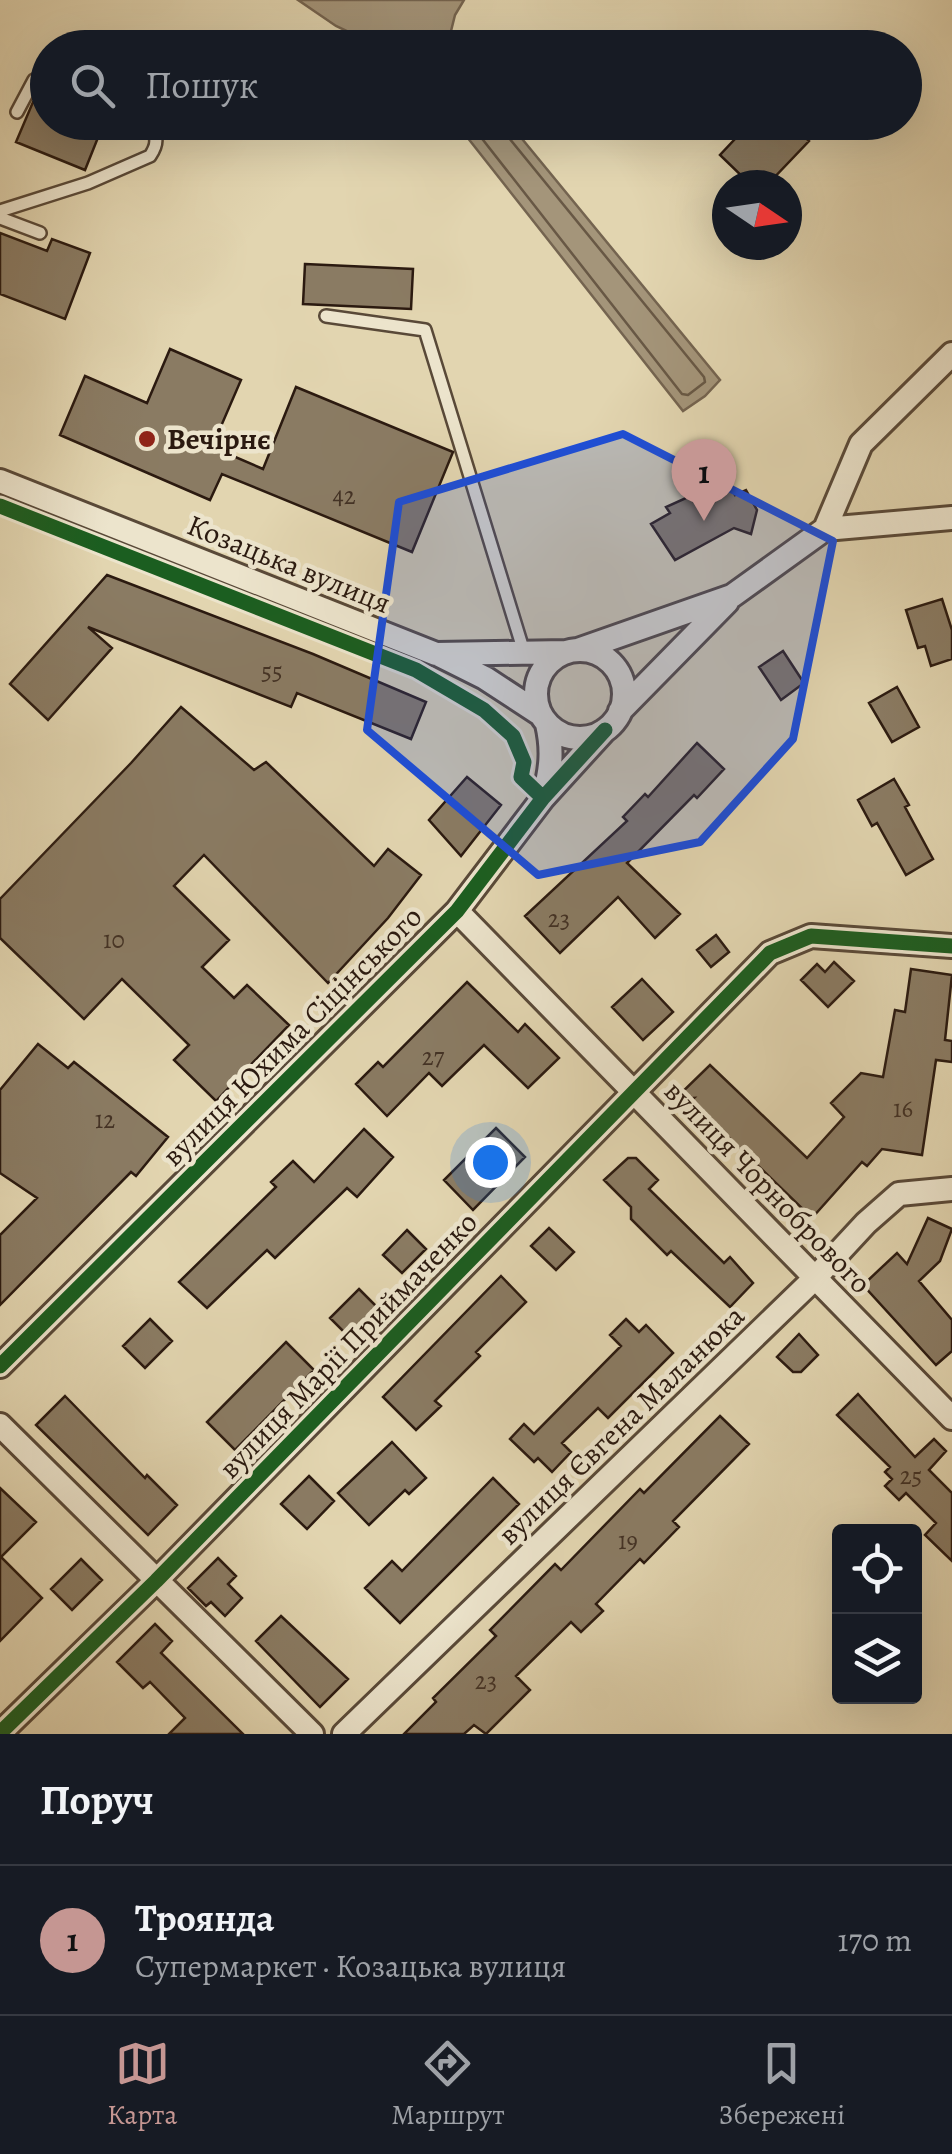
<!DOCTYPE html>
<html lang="uk">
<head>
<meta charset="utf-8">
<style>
  body { margin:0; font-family:Alegreya,serif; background:#20242c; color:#f1f3f6 }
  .controls { position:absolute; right:30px; bottom:30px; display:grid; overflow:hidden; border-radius:10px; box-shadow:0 10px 40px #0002 }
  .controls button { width:90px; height:90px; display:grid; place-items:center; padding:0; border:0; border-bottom:2px solid #363941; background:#171b24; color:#f1f3f6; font:50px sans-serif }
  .compass { position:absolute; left:712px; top:170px; width:90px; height:90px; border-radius:50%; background:#171b24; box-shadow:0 10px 40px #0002; rotate:103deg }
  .you { position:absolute; left:490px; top:1162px; width:35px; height:35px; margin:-25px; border:8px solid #fff; border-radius:50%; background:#1a73e8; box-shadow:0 0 0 15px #1a73e833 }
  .badge { display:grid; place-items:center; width:65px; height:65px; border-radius:50%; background:#c59692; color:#111; font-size:32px; font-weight:700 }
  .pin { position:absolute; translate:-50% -82px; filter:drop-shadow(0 2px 5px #0008) }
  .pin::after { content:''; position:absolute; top:52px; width:35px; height:30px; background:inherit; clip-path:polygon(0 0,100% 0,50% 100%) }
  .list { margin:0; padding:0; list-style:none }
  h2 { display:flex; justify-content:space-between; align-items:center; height:130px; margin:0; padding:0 40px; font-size:42px }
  h2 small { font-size:32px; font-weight:400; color:#9ea1a6 }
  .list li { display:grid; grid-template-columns:65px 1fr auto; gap:30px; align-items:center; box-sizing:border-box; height:150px; padding:0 40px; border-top:2px solid #363941 }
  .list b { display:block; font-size:38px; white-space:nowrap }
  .list p { margin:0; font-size:32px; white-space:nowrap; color:#9ea1a6 }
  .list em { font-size:32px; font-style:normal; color:#9ea1a6 }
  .icon { flex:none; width:55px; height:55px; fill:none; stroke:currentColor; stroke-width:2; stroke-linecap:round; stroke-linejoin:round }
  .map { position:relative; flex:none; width:952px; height:1734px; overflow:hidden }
  .search { position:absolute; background:#171b24; box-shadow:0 10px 40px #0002; left:30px; right:30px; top:30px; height:110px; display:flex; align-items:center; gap:25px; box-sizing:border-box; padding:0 35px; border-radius:55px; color:#9ea1a6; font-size:38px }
  .sheet { height:280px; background:#171b24 }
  nav { display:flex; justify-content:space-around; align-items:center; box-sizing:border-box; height:140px; border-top:2px solid #363941; background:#171b24; font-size:28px; color:#9ea1a6 }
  nav a { display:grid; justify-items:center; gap:5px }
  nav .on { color:#c59692 }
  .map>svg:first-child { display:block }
  .water { fill:#a4957a; stroke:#746450; stroke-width:2.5 }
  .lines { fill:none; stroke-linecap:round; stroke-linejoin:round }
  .shore { stroke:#685845; stroke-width:2.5 }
  .building { fill:#8a7b63; stroke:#2b1a10; stroke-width:2.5 }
  .lane-casing { stroke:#594938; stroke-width:16 }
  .street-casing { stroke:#594938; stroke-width:28 }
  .lane { stroke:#ece4cc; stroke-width:11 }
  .street { stroke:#ece4cc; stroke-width:22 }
  .cycleway-casing { stroke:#ece4cc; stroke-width:21 }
  .cycleway { stroke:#1b5e20; stroke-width:15 }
  .marked { fill:#1d4ed8; fill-opacity:0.2; stroke:#1d4ed8; stroke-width:8; stroke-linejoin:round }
  .poi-dot { fill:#8f2418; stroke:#ece4cc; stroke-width:4 }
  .labels { text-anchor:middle; stroke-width:9; stroke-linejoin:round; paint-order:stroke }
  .number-label { font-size:25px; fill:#433225 }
  .poi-label { font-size:30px; font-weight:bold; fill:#2b1a10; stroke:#ece4cc; text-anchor:start }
  .street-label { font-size:30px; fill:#2b1a10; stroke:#ece4cc }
</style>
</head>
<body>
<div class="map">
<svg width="952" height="1734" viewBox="0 0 952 1734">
  <rect width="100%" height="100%" fill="#e2d5b0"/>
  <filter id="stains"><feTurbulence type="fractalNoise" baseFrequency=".002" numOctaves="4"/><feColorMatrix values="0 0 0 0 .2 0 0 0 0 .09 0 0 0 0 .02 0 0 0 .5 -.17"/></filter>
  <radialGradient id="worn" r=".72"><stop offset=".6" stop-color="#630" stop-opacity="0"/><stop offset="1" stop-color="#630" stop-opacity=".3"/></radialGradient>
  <path class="water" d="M298,0h166l-9,15 -8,32h-67l-44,-21z
    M456,123h53l211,257 -15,16 -22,15z"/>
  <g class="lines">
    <path class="shore" d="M469,122l213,272 6,1 17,-13 -1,-5 -199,-244 -3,-11"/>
  </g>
  <path class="building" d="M33,102l15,6v14h34l19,8 -16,40 -69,-28z
    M751,122h39l19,19 -42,44h-16l-31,-30z
    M0,233l47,18 5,-12 38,14 -25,66 -65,-25z
    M305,264l108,5 -2,40 -108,-5z
    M170,349l71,31 -29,67 51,22 33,-82 157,65 -41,100 -190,-78 -12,26 -150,-65 25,-59 62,27z
    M728,479l7,16 11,-5 11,20 -6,24 -17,-6 -59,32 -24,-36 19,-11 -4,-6z
    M107,575l206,79 113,48 -15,37 -114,-46 -6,14 -203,-80 24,21 -64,72 -38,-36z
    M942,599l10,31v29l-21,7 -6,-20 -7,2 -12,-38z
    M783,651l21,32 -23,17 -22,-33z
    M897,687l22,40 -27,15 -23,-39z
    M181,707l73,63 12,-8 108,104 14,-17 33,26 -33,43 -60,65 -124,-128 -30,31 55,54 -27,27 32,31 13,-13 42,40 -73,76 -42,-41 15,-15 -67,-66 -38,40 -84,-81v-39l131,-136z
    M697,743l27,26 -27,29 -3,-3 -67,68 53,51 -25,24 -37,-41 -58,56 -35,-37 102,-95 -4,-4 22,-23 3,3z
    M467,777l34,28 -40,51 -32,-36z
    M894,779l15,26 -4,2 28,52 -27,16 -29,-52 -5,3 -14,-26z
    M716,935l13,17 -18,15 -14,-17z
    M834,962l20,19 -26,26 -27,-27 16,-16 8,8z
    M911,969l41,6 -7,65 7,1v21l-16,-2 -14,95 -40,-6 -15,17 -5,-4 -50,56 -95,-92 -3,3 -8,-9 -9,1 -14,-13 11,-10 -19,1 35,-34 97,93 37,-41 -13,-14 30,-30 22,4 12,-67 10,2z
    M642,979l31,33 -30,28 -31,-33z
    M467,982l51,50 7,-8 34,34 -31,30 -44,-43 -42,41 -13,-13 -42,43 -31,-32 22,-22 5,5z
    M38,1044l30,24 6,-6 94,75 -32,39 -5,-4 -131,133v-70l37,-37 -37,-25v-83z
    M496,1128l29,29 -52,53 -29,-30z
    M364,1129l29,28 -36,40 -10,-9 -72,70 -8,-8 -60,58 -28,-26 97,-95 -5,-5 22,-21 21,21z
    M628,1158h8l22,22 -9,9 75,74 6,-6 23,26 -23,24 -59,-56 -4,4 -36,-36v-12l-27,-27z
    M928,1218l24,11 -12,32 -21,20 33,39v31l-16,14 -73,-80 34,-32 10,11z
    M549,1228l25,24 -18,18 -25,-24z
    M407,1230l19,19 -24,24 -19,-18z
    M501,1276l25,26 -50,50 4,4 -45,45 6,5 -25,24 -33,-33z
    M359,1289l21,21 -29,29 -21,-21z
    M150,1319l22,22 -27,27 -22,-22z
    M626,1319l13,13 7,-7 27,28 -65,65 -10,-10 -36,35 9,9 -19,20 -14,-14 -4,4 -24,-23 14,-15 10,10 87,-88 -11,-11z
    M799,1334l19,21 -17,17h-8l-16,-15z
    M286,1342l28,28 -79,80 -28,-28z
    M858,1394l57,63 19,-18 12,12 -17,19 23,23v68l-27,-26 11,-12 -30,-30 -7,7 -14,-14 7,-7 -7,-7 5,-5 -53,-52z
    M65,1396l80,82 2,-3 30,30 -29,30 -112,-110z
    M720,1416l29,28 -76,77 6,6 -35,36 -4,-4 -44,45 7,7 -22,21 -10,-10 -55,54 14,14 -44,44 -12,-9 -10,9h-60l32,-32 -3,-4 63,-62 -6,-6 65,-66 6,6 79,-81 4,4z
    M392,1442l34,36 -17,16 -4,-4 -36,35 -31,-32z
    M309,1476l25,25 -27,28 -26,-25z
    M493,1478l26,26 -119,119 -35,-35 27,-27 10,10z
    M0,1488l36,34 -35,35 41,41 -42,43z
    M218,1558l18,18 -8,8 14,14 -17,18 -14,-14 -5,4 -18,-18z
    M81,1559l21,21 -30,30 -21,-21z
    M281,1616l67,63 -28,28 -64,-66z
    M155,1624l17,17 -11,12 82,81h-74l16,-16 -35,-36 -7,6 -26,-26z"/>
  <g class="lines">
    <defs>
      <path id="lane" d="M17,112l17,-32 14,-5
        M0,211l88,-28 62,-27c11,-16 6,-25 -10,-34
        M0,218l40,15
        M326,316l99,14 99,322"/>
      <path id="street" d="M0,481l436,173 130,-2
        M825,529l36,-85 91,-90
        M578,650l154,-54 93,-67 127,-11
        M536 694a44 44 0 1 1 88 0a44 44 0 1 1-88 0Z
        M439,655l46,23 55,36
        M620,711l107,-109
        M544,795c7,-26 9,-45 3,-71
        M457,911l495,507
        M0,1366l457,-455 86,-113 62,-68
        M0,1425l312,309
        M0,1733l156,-152 614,-628 41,-17 141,10
        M344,1734l471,-456 51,-55 33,-29 53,-5"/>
    </defs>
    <use href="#lane" class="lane-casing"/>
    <use href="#street" class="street-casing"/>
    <use href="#lane" class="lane"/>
    <use href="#street" class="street"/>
    <defs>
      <path id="cycleway" d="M0,506l416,164 68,40 29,26 11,26 -3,15 22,21
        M0,1366l457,-455 86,-113 62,-68
        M0,1733l156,-152 614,-628 41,-17 141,10"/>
    </defs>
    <use href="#cycleway" class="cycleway-casing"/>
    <use href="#cycleway" class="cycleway"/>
  </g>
  <path class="marked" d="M623,434l210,107 -40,198 -93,103 -162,33 -171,-145 32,-228z"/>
  <circle class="poi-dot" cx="147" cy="439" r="10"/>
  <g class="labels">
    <g class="number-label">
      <text x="344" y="504">42</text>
      <text x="272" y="679">55</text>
      <text x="559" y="927">23</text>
      <text x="114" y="948">10</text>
      <text x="433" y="1065">27</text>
      <text x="903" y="1117">16</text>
      <text x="105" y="1128">12</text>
      <text x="911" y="1484">25</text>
      <text x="628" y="1549">19</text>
      <text x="486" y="1689">23</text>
    </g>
    <g class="poi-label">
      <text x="167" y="449">Вечірнє</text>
    </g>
    <g class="street-label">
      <text transform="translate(289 564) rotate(22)" y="10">Козацька вулиця</text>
      <text transform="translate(292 1036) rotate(-45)" y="10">вулиця Юхима Сіцінського</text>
      <text transform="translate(768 1187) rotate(46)" y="10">вулиця Чорнобрового</text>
      <text transform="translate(348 1345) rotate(-46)" y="10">вулиця Марії Приймаченко</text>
      <text transform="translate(621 1425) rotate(-44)" y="10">вулиця Євгена Маланюка</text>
    </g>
  </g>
  <rect width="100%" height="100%" filter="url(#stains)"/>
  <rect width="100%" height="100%" fill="url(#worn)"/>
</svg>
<div class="controls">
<button><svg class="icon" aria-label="locate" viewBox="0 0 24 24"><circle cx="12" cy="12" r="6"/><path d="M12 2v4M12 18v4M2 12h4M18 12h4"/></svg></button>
<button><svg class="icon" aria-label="layers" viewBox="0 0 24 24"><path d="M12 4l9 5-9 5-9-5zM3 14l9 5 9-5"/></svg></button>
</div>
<svg class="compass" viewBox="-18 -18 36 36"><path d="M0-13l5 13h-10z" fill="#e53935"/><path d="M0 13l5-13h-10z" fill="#9ea1a6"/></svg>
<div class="you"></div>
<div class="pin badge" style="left:704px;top:521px">1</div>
<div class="search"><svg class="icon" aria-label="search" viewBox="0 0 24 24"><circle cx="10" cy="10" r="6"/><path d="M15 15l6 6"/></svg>Пошук</div>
</div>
<section class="sheet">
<h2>Поруч<small></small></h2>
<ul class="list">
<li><span class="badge">1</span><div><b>Троянда</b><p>Супермаркет · Козацька вулиця</p></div><em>170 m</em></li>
</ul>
</section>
<nav>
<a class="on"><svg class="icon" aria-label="map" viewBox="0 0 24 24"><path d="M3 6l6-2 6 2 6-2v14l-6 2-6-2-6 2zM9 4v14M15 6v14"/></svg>Карта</a>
<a><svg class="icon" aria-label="directions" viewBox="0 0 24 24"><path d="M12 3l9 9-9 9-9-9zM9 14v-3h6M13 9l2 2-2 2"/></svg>Маршрут</a>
<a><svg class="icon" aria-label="saved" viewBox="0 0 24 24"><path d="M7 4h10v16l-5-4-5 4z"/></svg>Збережені</a>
</nav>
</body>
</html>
